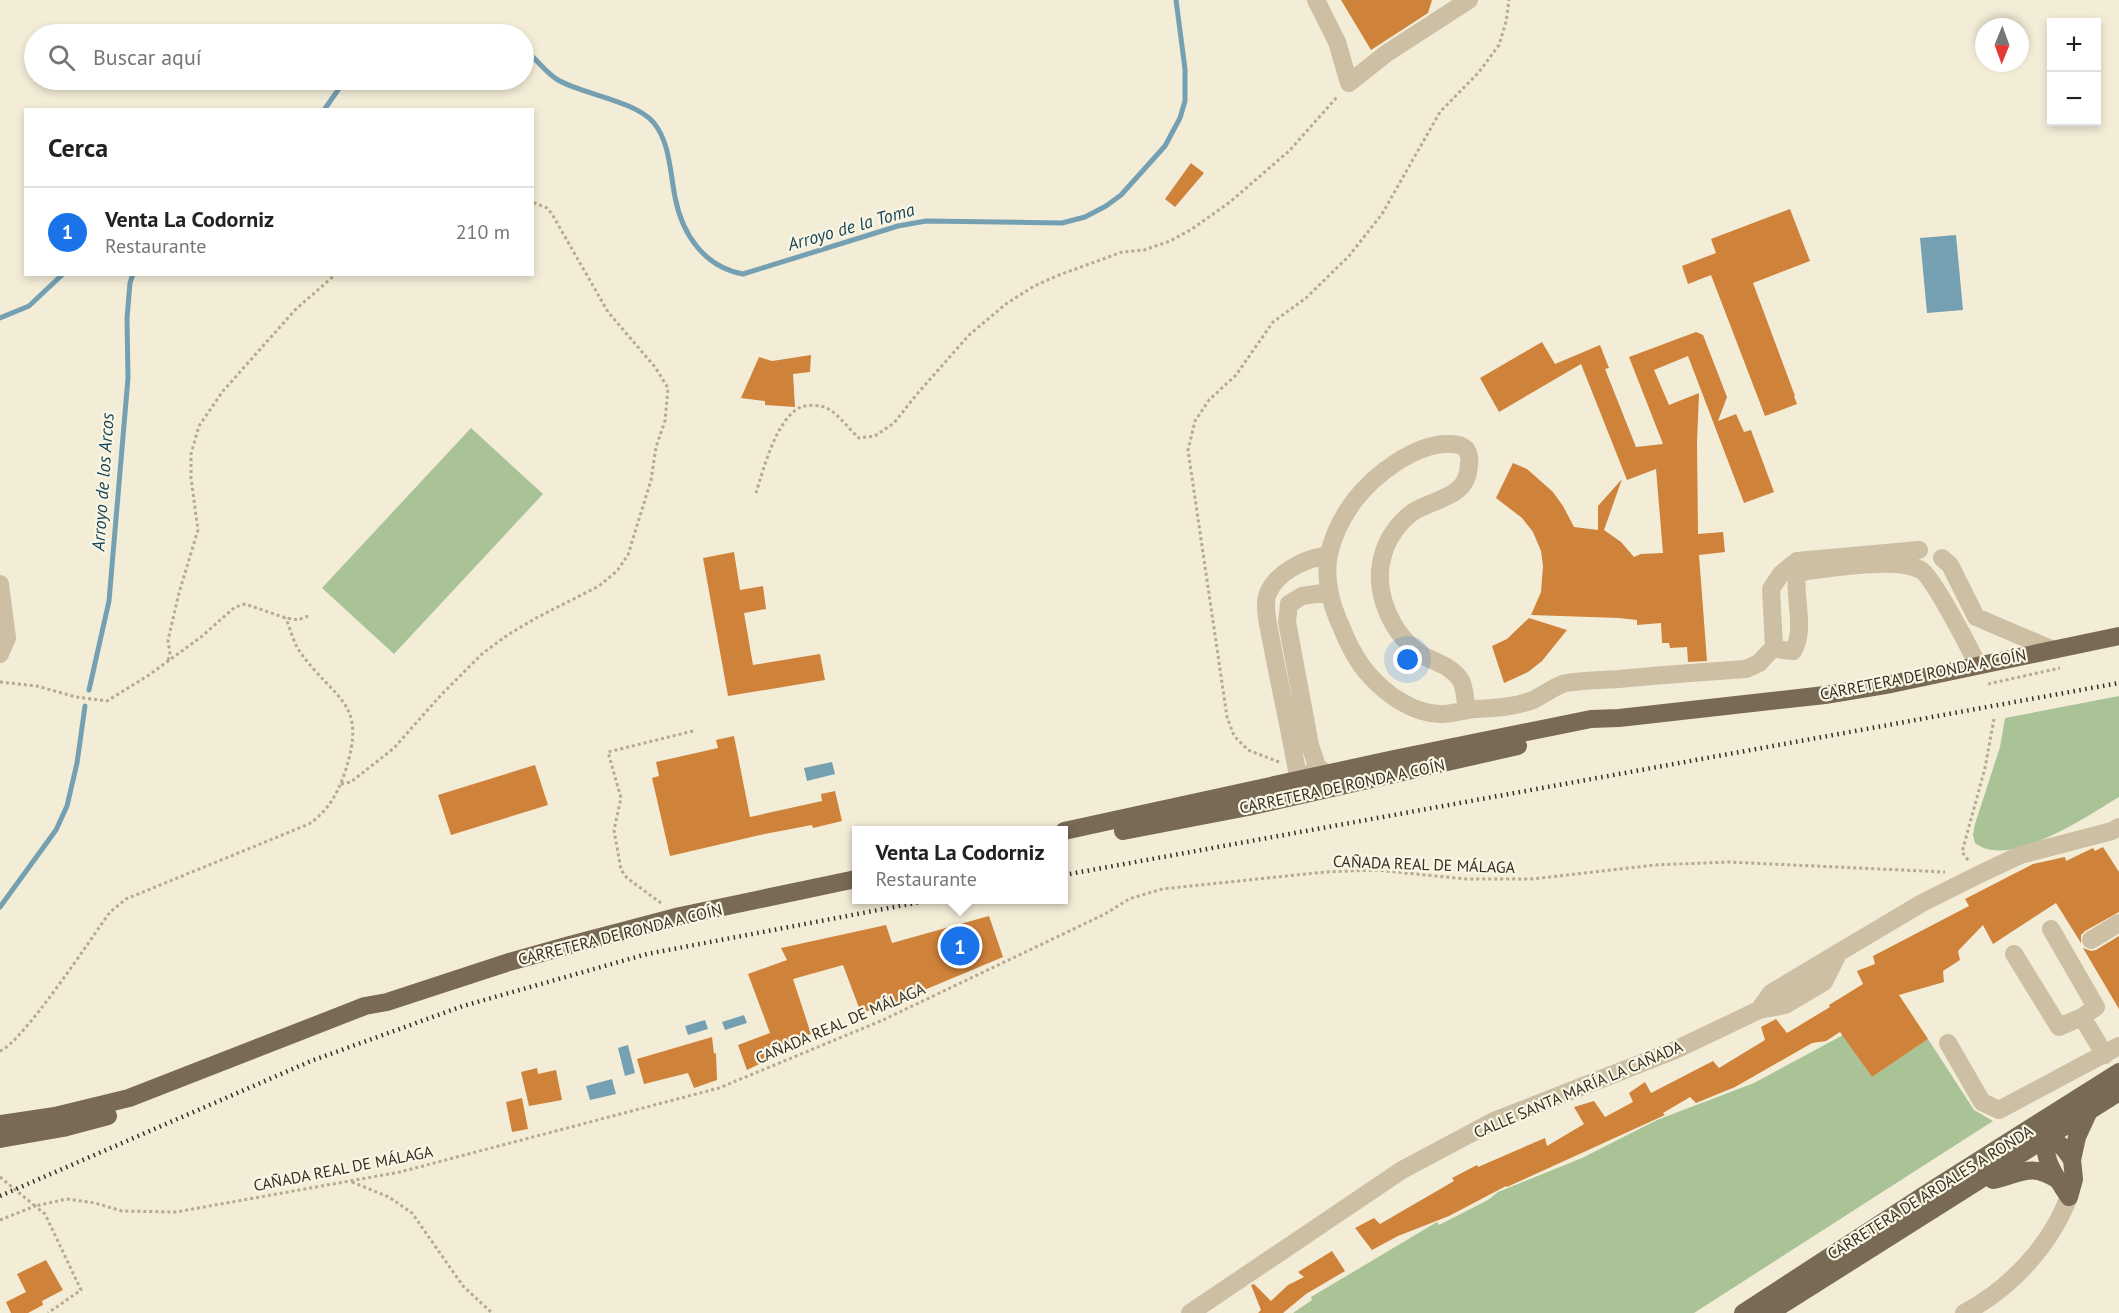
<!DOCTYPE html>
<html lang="es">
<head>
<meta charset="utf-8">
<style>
  body { margin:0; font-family:"PT Sans",sans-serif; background:#f2f2f2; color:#222 }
  .controls { position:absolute; right:18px; top:18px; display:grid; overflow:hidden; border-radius:0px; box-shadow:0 3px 9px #0003 }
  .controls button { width:54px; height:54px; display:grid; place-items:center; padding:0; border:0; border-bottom:2px solid #e0e0e0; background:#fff; color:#222; font:30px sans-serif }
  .compass { position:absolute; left:1975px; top:18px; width:54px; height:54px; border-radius:50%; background:#fff; box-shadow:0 3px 9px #0003; rotate:181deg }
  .you { position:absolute; left:1408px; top:660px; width:21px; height:21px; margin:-15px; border:4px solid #fff; border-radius:50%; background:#1a73e8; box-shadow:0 0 0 9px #1a73e833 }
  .badge { display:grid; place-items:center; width:39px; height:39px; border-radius:50%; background:#1a73e8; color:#fff; font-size:20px; font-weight:700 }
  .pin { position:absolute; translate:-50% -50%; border:3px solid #fff; box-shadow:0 2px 6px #0006 }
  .popup { position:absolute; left:852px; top:826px; width:216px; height:78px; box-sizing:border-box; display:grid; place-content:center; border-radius:0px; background:#fff; filter:drop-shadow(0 2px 4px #0005); font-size:20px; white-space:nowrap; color:#767676 }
  .popup b { font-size:22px; color:#222 }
  .popup::after { content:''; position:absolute; left:50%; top:100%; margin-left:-12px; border:12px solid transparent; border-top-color:#fff }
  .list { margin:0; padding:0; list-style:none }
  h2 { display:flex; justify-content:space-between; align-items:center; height:78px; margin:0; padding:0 24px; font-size:26px }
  h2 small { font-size:20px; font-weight:400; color:#767676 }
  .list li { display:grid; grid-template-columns:39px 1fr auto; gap:18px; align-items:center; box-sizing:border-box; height:90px; padding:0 24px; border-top:2px solid #e0e0e0 }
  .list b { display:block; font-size:22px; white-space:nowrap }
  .list p { margin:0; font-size:20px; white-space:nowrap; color:#767676 }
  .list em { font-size:20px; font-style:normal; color:#767676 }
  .icon { flex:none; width:33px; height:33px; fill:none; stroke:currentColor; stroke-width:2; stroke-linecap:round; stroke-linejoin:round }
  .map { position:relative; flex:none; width:2119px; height:1313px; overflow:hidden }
  .search { position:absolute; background:#fff; box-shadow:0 3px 9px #0003; left:24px; top:24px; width:510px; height:66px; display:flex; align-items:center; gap:15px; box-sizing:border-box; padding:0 21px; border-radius:33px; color:#767676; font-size:22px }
  .panel { position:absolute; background:#fff; box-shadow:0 3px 9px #0003; left:24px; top:108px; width:510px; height:168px; border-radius:0px }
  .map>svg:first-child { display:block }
  .green { fill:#a9c397 }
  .water { fill:#75a0b2 }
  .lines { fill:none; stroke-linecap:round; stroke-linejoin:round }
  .stream { stroke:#75a0b2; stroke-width:5 }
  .building { fill:#cf823a }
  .path { stroke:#b7aa8d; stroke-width:3; stroke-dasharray:3 3; stroke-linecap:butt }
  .minor { stroke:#ccbfa3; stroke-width:18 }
  .major { stroke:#796a55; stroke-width:18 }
  .rail { stroke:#362f26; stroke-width:4.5; stroke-dasharray:1.5 4.5; stroke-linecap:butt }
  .labels { text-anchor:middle; stroke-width:4.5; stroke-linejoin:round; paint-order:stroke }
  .street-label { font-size:16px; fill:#362f26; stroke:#faf6e4 }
  .water-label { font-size:18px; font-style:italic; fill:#18465a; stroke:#faf6e4 }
</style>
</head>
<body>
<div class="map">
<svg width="2119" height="1313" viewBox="0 0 2119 1313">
  <rect width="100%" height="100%" fill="#f3edd8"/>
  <path class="green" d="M471,428l72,66 -149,160 -72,-66z
    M2119,696v101c-32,19 -110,73 -144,46l-2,-8 2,-11 25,-77 5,-29z
    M1843,1035l29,42 56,-38 46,71 19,11 -299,192h-401l19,-13 -1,-3 126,-75 2,3 49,-25 10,-8 84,-34 75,-38 97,-37z"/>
  <path class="water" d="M1956,235l7,75 -36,3 -7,-75z
    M832,762l3,12 -28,7 -3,-13z
    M744,1015l3,8 -22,7 -3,-8z
    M705,1020l3,9 -20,6 -3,-9z
    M628,1045l7,28 -10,3 -7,-28z
    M612,1079l4,15 -26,6 -4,-14z"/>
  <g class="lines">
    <path class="stream" d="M445,34l5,-1 14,1
      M524,50c13,8 20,22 34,30 24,14 78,21 96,43 16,20 16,49 21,74 7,37 29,70 68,77l155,-48 28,-5 136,2 23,-6 21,-11 15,-11 44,-49 15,-28 5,-17v-32l-9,-69
      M324,110l21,-30
      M0,318l29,-12 34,-32
      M89,690l20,-89 19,-223 -1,-60 3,-35 3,-9
      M0,907l56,-77 11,-24 10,-43 8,-57"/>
  </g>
  <path class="building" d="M1341,0h91l-4,13 -57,37z
    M1191,163l13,10 -29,34 -10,-8z
    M1790,209l20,52 -57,22 42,113h-1l3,8 -32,12 -54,-141 -23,9 -6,-18 34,-13 -5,-14z
    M1696,332l7,3 24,62 -9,24 18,-7 8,18 7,-2 23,62 -30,11 -56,-147 -34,14 15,35 30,-12 -2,49 1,92 25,-2 2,20 -26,3 8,106 -19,1 -1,-15 -17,1 -1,-5h-7l-1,-20 -24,2v-5l-18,-2 -88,-3 10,-23 2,-26 -2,-15 -8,-19 -11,-14 -26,-20 17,-35 14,6 26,23 10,14 11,21 24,3v-24l24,-27 -18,51 17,12 13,15 7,-3 22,-1 -7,-84 -29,11 -46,-116 -82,48 -19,-34 62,-36 13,22 45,-19 9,23 -4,1 31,78 27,-3 -34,-87z
    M811,355l-1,17 -17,2 2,33 -30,-2v-4l-24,-3 18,-41 13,4z
    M734,552l6,38 23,-4 3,23 -22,4 9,52 67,-11 5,26 -97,16 -25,-138z
    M1529,618l38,12 -25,31 -14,11 -24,11 -12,-37 15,-7z
    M734,736l16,81 72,-16 -1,-7 14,-3 7,30 -29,7 -1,-3 -52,10 -90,21 -18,-78 7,-2 -3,-14 62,-14 -2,-8z
    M535,765l13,40 -97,30 -13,-40z
    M2103,847l16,25v40l-34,19 -4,4v8l-25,-40 -63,41 -10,-19 -25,26 2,9 -17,11 1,11 -45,13 29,44 -56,38 -32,-45 -14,9 -14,2 -77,44 -39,16 -6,-6 -27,16 2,2 -158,72 -1,-1 -57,30 -51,20 -26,14 -17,-22 19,-10 6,6 74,-43 -2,-3 25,-13 1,2 67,-29 2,8 37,-22 -10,-17 20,-6 11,16 28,-15 -4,-9 16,-11 6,11 62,-32 6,7 46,-28 -4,-13 15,-8 11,14 43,-26 -1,-2 34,-21 -6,-13 18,-7 -2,-8 96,-50 -4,-7 68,-35 32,-7 1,4 27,-13 2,3z
    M989,916l14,41 -93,39 1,2 -50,15 -18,-48 -50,14 18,55 -45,16 4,9 -23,11 -9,-25 32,-12 -22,-59 39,-14 -6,-12 105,-23 6,18z
    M2119,936v73l-36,-61 8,3 5,-1z
    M712,1037l2,17 2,-1 1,27 -23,8 -6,-15 -44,11 -7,-25z
    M537,1068l1,6 18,-4 6,30 -33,6 -8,-34z
    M522,1098l6,31 -16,3 -6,-30z
    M1332,1251l13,20 -39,23 -23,19h-25l3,-3 -10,-25 3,-1 17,17 17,-16 16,-8 -6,-5z
    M46,1260l17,30 -21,11 1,4 -15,8h-17l-5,-11 20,-10 -9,-18z"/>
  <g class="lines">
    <path class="path" d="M756,493c7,-23 21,-76 45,-86 4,-2 14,-2 19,-1 15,2 27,22 39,32l16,-2 19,-13 23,-29 52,-59 37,-31 28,-18 25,-11 63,-23 22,-2 26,-9 22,-12 38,-27 59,-51 49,-55
      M168,660l2,-6 -2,-14 11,-47 19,-63 -7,-52v-24l8,-28 24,-35 72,-81 41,-36
      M0,682l37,4 39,11 31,4 42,-26 52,-38 34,-30 10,-3 41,14 12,2 10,-4
      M1988,684l72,-16
      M1279,762l-31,-12 -14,-14 -7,-19 -39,-267 7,-29 14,-21 27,-25 37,-53 33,-24 43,-42 33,-42 58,-102 39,-40 20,-27 7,-23 3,-22
      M341,784l10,-2 43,-34 47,-53 42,-42 26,-19 29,-17 61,-31 18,-15 11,-16 23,-75 5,-33 9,-26 3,-33 -13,-21 -47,-55 -56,-98 -5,-6 -15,-6
      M1968,860l-6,-8 23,-84 9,-49
      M661,903l-34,-25 -6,-8 -7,-40 7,-32 -13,-46 85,-21
      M0,1051c23,-9 92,-114 110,-139l16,-13 183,-75c19,-13 29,-31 36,-52 23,-71 -9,-70 -45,-120 -6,-9 -10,-23 -14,-34
      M0,1177l35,29 32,-7 28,4 27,8 54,1 224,-40 319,-84 164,-68 222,-106 24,-15 33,-10 163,-17 50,-2 91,9h66l123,-14 73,-3 217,10
      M352,1182l37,15 23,16 51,73 29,27
      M0,1220l35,-14 10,8 36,76 -33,23"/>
    <path class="minor" d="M1316,0l21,42 12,41 38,-30 82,-53
      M1919,550l-122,11 -16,13 -10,15 3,58 8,3 11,1c13,-21 1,-51 4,-76l9,-4c28,-3 90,-14 115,-1 12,7 49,79 57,95
      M1942,558l8,7 26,52 75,32
      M0,584l7,54 -7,16
      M1467,709c-2,-9 -2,-23 -7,-30 -9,-13 -23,-16 -36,-23 -32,-20 -52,-64 -41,-101 4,-16 16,-33 30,-43 23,-15 55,-13 56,-48 1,-4 0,-11 -3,-15 -4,-4 -10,-5 -15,-5 -35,-2 -77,31 -97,57 -11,15 -21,35 -25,53 -5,24 2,51 12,72 7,18 16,36 29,50 17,19 43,37 69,38 11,1 24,-4 36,-5 20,-1 40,-2 58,-9 11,-5 21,-14 33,-17 17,-3 36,-3 53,-4 42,-4 85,-7 127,-10l13,-6 15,-16
      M1317,766l-11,13 -9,-8c-7,-40 -16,-80 -24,-121 -2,-13 -10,-42 -6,-54 8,-24 39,-38 62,-41
      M1325,773l-8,-7 -7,-21 -23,-123 2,-18 13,-8 27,-4
      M2051,929l45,78 -14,10
      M2091,940l28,-17
      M2014,954l45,73 23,-10 23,38
      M1759,1010l12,-17 151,-90 58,-29 40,-19 92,-24 7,-4
      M1948,1043l34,59 17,8 120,-64
      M1190,1313l212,-143 92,-49 181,-71 84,-40 26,-5 39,-23 15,-30
      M1964,1313c46,-24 86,-67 105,-116"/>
    <path class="major" d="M1064,831l330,-72 197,-40 28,-1 206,-23 66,-11 228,-48
      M1123,831l125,-24 270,-61
      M0,1124l55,-8 74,-18 236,-92 22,-4 122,-40 61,-17 110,-29 176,-37
      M2050,1132c-14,20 8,48 19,65
      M2038,1138c18,-1 25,8 34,22
      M0,1139l63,-11 45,-12
      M1993,1180c28,-6 37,-18 65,0
      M2069,1197l5,-18 -2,-19 5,-23 12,-26
      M1743,1313l189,-123 187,-118
      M1769,1313l350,-221"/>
    <path class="rail" d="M1064,875l1055,-192
      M0,1196l311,-135 152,-55 184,-52 284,-54"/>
  </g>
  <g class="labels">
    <g class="street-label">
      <text transform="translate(1923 674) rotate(-11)" y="6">CARRETERA DE RONDA A COÍN</text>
      <text transform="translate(1342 786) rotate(-12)" y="6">CARRETERA DE RONDA A COÍN</text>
      <text transform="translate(1424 864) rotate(2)" y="6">CAÑADA REAL DE MÁLAGA</text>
      <text transform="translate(620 934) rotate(-14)" y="6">CARRETERA DE RONDA A COÍN</text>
      <text transform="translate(840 1023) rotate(-23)" y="6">CAÑADA REAL DE MÁLAGA</text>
      <text transform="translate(1578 1089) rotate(-23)" y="6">CALLE SANTA MARÍA LA CAÑADA</text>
      <text transform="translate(343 1168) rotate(-11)" y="6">CAÑADA REAL DE MÁLAGA</text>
      <text transform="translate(1930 1192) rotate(-32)" y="6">CARRETERA DE ARDALES A RONDA</text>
    </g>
    <g class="water-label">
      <text transform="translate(851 227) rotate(-16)" y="6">Arroyo de la Toma</text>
      <text transform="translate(103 482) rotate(-86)" y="6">Arroyo de los Arcos</text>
    </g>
  </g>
</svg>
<div class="controls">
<button>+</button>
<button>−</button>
</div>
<svg class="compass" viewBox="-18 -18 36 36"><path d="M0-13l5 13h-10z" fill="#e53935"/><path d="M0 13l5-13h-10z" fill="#767676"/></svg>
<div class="you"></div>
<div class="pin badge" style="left:960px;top:946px">1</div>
<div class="popup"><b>Venta La Codorniz</b>Restaurante</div>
<div class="search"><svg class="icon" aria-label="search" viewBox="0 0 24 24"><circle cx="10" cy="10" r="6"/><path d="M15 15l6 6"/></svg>Buscar aquí</div>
<section class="panel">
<h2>Cerca<small></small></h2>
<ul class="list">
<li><span class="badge">1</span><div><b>Venta La Codorniz</b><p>Restaurante</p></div><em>210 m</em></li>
</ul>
</section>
</div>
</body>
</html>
